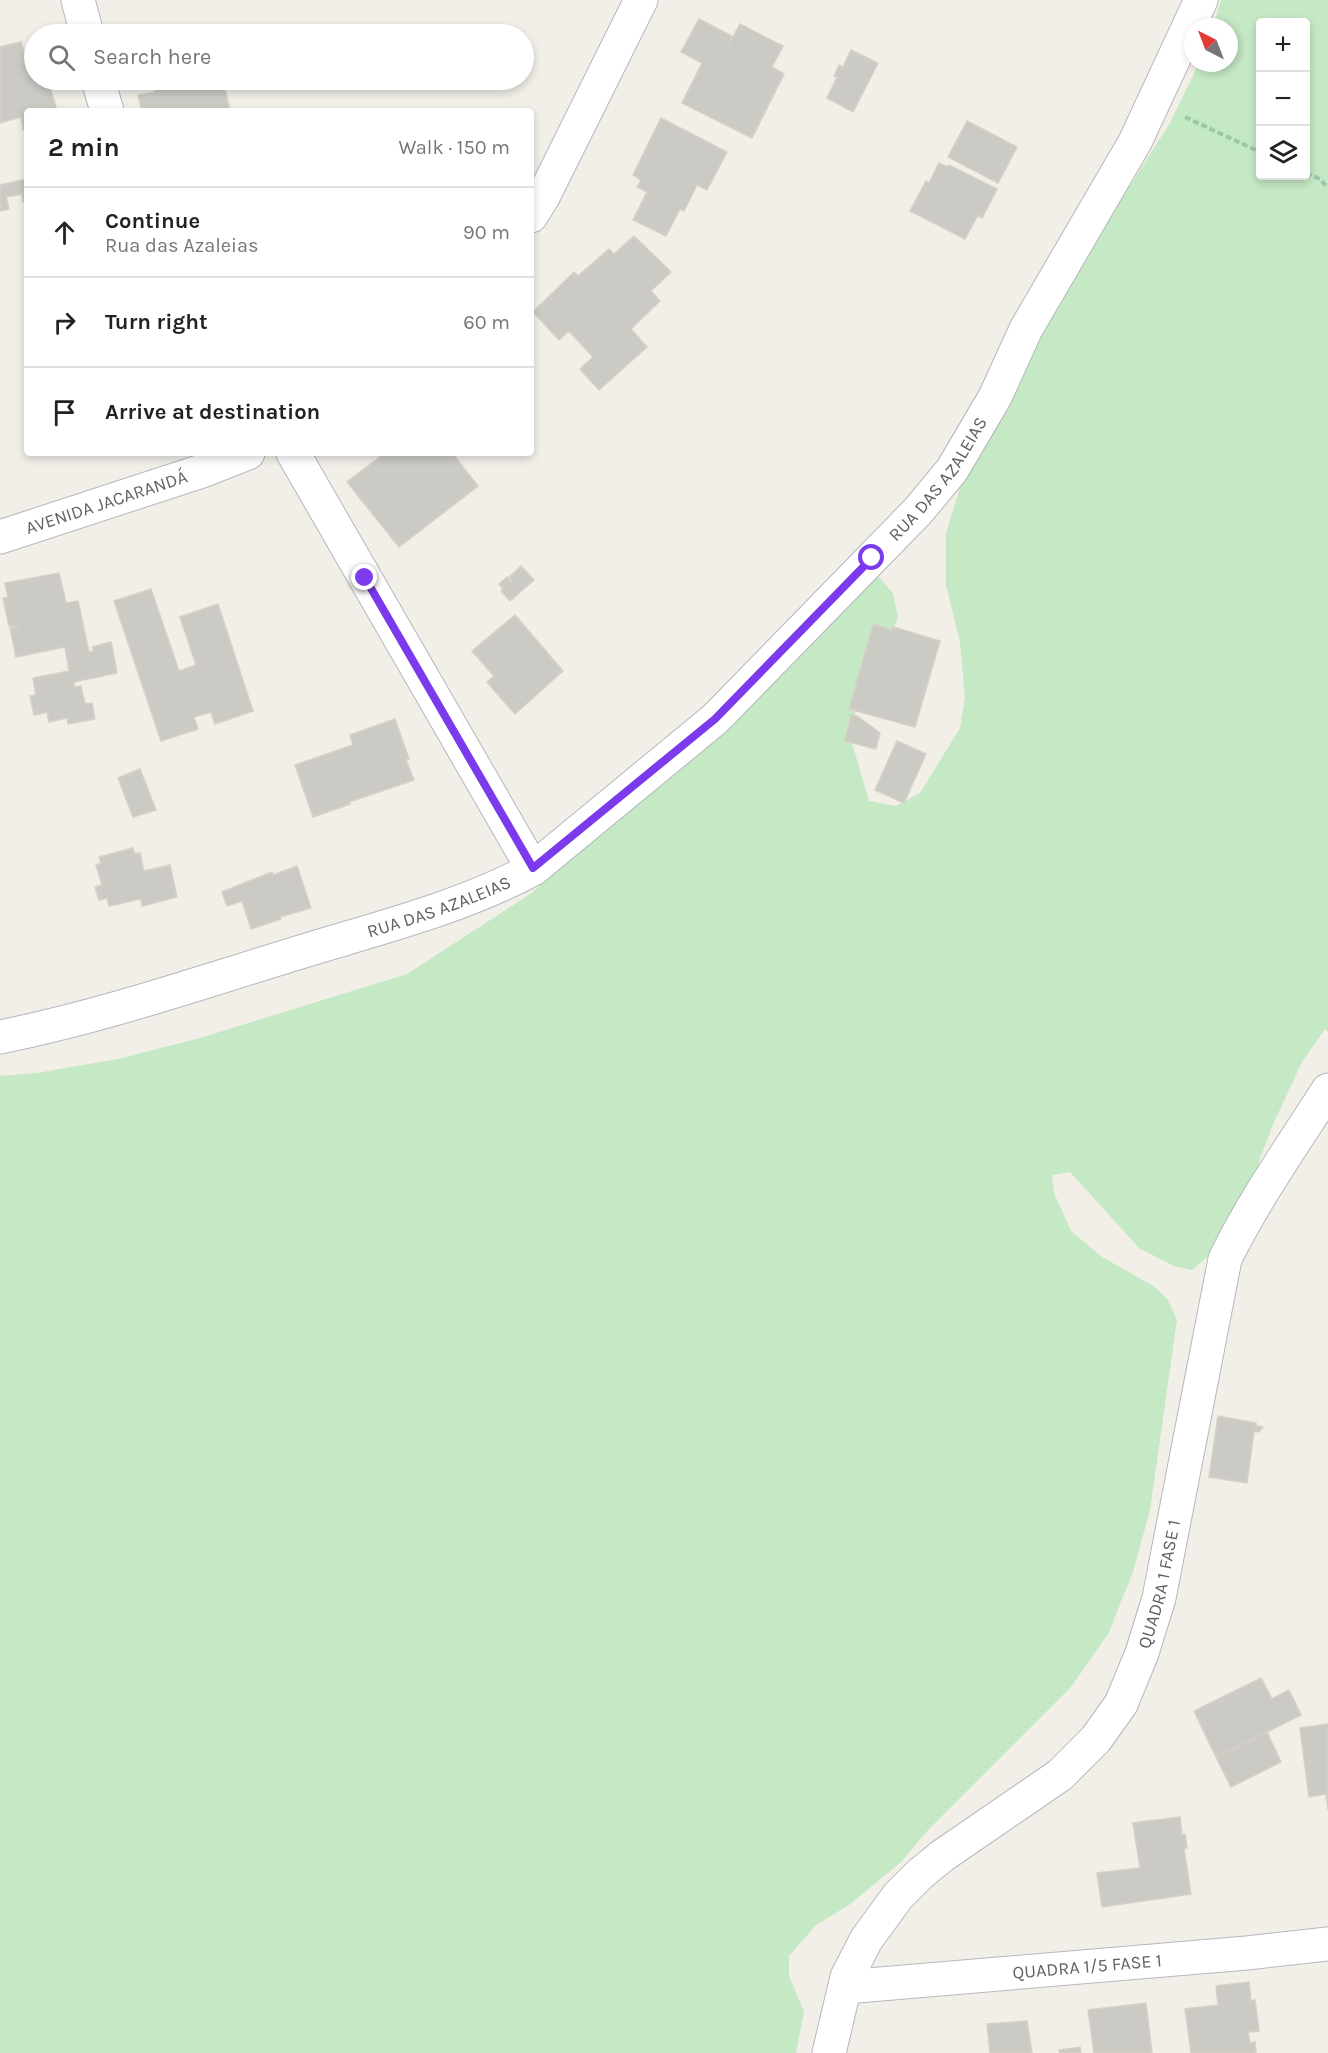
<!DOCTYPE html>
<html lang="en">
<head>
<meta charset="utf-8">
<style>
  body { margin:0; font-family:Karla,sans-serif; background:#f6f6f6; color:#222 }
  .controls { position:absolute; right:18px; top:18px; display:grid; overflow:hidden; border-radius:6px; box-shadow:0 3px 9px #0003 }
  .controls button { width:54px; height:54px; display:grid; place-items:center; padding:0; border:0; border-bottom:2px solid #e0e0e0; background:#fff; color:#222; font:30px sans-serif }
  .compass { position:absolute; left:1184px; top:18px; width:54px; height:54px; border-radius:50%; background:#fff; box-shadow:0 3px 9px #0003; rotate:318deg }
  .stop { position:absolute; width:18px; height:18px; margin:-14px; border:4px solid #7c3aed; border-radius:50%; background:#fff }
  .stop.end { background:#7c3aed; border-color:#fff; box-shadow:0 2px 6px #0008 }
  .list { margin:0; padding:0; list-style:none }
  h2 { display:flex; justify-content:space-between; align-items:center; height:78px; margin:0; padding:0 24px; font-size:26px }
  h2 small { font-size:20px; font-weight:400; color:#767676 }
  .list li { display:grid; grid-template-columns:39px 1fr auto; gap:18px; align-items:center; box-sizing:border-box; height:90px; padding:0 24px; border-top:2px solid #e0e0e0 }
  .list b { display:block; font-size:22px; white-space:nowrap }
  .list p { margin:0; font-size:20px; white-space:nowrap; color:#767676 }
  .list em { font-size:20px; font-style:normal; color:#767676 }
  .icon { flex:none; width:33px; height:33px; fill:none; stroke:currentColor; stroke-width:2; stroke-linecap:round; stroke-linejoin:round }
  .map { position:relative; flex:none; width:1328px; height:2053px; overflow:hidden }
  .search { position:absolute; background:#fff; box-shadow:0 3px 9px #0003; left:24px; top:24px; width:510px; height:66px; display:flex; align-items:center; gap:15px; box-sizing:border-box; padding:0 21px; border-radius:33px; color:#767676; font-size:22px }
  .panel { position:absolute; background:#fff; box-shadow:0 3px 9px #0003; left:24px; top:108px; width:510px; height:348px; border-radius:6px }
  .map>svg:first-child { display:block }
  .green { fill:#c5e8c5; fill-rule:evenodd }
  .building { fill:#cccac5; stroke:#d6d1c6; stroke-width:1.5 }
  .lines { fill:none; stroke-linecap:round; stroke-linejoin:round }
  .street-casing { stroke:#b5b8bc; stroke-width:35 }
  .path { stroke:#9cc7a9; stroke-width:4; stroke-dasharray:6 3; stroke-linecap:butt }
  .street { stroke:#fff; stroke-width:33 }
  .route { stroke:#7c3aed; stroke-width:8 }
  .labels { text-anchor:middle; stroke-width:4.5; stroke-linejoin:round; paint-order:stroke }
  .street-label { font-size:18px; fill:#5f6368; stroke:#fff }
</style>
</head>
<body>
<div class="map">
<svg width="1328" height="2053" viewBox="0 0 1328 2053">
  <rect width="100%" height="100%" fill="#f1efe8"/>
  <path class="green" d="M1221,0h107v1032l-3,-3 -23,33 -27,58 -16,41v22l-32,57 -35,30 -18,-4 -35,-18 -69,-76 -18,3 2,18 17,38 31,26 53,30 13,13 9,20 -27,190 -17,62 -25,62 -37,53 -143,143 -27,32 -52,43 -33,20 -27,31v20l15,36 -8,41h-796v-977l37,-3 81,-14 82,-21 207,-64 125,-81 226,-206 116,-115 19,21 5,24 -50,112 21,72 27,5 24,-13 40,-65 5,-30 -5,-56 -14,-57v-52l24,-78 122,-210 78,-122 29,-60h30v-36h-16zM1260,22h46v154h-46z"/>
  <path class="building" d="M699,19l33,17 -3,8 11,-20 43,22 -11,21 12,7 -32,64 -70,-35 20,-40 -21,-11z
    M21,42l10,32 3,-1v7h14l9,31h-30v18l-4,1 -2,-13 -21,6v-76z
    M851,50l27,13 -25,49 -26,-14 10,-21 -3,-1 5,-11 4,2z
    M194,80h29l7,31h-88l-4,-16 17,-3 -1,-4z
    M661,118l66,34 -20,38 -10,-5 -13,26 -4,-2 -14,27 -33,-16 14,-28 -10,-5 4,-7 -8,-5z
    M967,121l50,26 -19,36 -50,-26z
    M939,163l9,4 1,-2 48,24 -15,29 -4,-3 -13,24 -55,-28 16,-30 3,2z
    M27,179v22l-4,1 -1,-8 -16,3 3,12 -9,2v-26z
    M634,236l37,36 -20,19 9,10 -29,28 16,18 -48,43 -19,-21 13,-12 -24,-26 -10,9 -26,-28 41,-40 4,4 31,-27 5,5z
    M385,453h67l26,33 -79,61 -52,-65z
    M521,566l13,14 -24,21 -9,-10 2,-2 -4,-5 8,-7 4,5 1,-1 -3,-4z
    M59,573l7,30 12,-2 11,51 5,-1 -2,-4 19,-5 6,31 -43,9v5l7,-1 4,18 7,-1 3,16 -27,5 -1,-6 -18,4 -2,-10 -13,3 -4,-19 6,-1 -3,-17 36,-7 -4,-24 -49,10 -6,-29 10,-2h-11l-6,-28 5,-1 -3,-14z
    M151,589l28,82 17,-6 -16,-48 38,-13 35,107 -38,13 -4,-12 -17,5 4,12 -37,12 -47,-140z
    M515,615l48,56 -48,43 -28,-32 7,-6 -22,-25z
    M873,624l19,6 1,-3 47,14 -25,86 -66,-18z
    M851,715l6,1 23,17 -4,16 -31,-8z
    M395,719l14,40 -3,1 8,20 -65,22 1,2 -37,13 -18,-52 58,-20 -3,-10z
    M897,741l29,13 -22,49 -29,-13z
    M140,769l16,41 -23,7 -15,-39z
    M133,848l2,6 5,-1 4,18 26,-6 7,32 -35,9 -1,-7 -32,7 -2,-8 -8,2 -4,-13 7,-2 -6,-20 5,-2 -2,-6z
    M297,866l14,42 -31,9 1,2 -30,10 -9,-28 -15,5 -5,-14 50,-20 1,3z
    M1218,1416l38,7v3l7,1 -4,5 -5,-1 -7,52 -38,-6z
    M1261,1678l11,21 17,-9 12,25 -85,42 -22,-46z
    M1328,1724v86l-2,-16 -17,3 -9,-69z
    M1267,1732l14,30 -50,25 -15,-30z
    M1180,1817l2,18 3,-1 2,14h-3l7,46 -89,13 -5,-34 43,-5 -7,-45z
    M1249,1982l2,19 4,-1 4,31 -11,1 2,11 5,-1 1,11h-65l-6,-44 33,-4 -2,-19z
    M1146,2003l6,50h-58l-6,-43z
    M1027,2021l5,32h-42l-3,-29z
    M1080,2047l1,6h-21l-1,-3z"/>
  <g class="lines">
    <defs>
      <g id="street">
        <path d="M78,0l9,34"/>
        <path d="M98,80l9,31"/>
        <path d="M531,216l12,-19 98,-197"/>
        <path d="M293,453l240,416"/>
        <path id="s1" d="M0,537l205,-67 43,-17"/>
        <path id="s2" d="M0,1037c100,-20 196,-53 294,-83 80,-25 165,-45 239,-85l182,-150 203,-208 34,-41 43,-73 31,-68 109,-187 66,-142"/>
        <path id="s3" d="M845,1987l402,-34 81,-9"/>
        <path id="s4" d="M829,2053l18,-76 19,-37 32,-44 22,-22 22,-18 118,-81 36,-36 25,-35 21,-51 17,-55 66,-339c29,-59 67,-113 103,-169"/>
      </g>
    </defs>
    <use href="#street" class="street-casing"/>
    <path class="path" d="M1185,117l75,35
      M1306,173l14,6 8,9"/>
    <use href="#street" class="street"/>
  </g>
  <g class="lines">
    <path class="route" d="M365,578l168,290 182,-149 157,-161"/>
  </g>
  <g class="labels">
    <g class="street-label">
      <text dy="6" stroke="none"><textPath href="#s2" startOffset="1124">RUA DAS AZALEIAS</textPath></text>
      <text dy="6" stroke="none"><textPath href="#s1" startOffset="112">AVENIDA JACARANDÁ</textPath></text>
      <text dy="6" stroke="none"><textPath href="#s2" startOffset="458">RUA DAS AZALEIAS</textPath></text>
      <text dy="6" stroke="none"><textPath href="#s4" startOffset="597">QUADRA 1 FASE 1</textPath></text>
      <text dy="6" stroke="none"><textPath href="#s3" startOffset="243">QUADRA 1/5 FASE 1</textPath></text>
    </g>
  </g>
</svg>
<div class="controls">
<button>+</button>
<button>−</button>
<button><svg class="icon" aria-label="layers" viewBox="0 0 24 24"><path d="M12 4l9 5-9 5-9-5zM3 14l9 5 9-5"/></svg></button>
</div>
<svg class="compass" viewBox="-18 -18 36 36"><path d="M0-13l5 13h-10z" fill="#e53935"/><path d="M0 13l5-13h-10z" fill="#767676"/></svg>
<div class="stop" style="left:872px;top:558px"></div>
<div class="stop end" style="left:365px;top:578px"></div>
<div class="search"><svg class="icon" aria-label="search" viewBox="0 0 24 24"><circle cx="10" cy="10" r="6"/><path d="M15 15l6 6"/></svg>Search here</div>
<section class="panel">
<h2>2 min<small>Walk · 150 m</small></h2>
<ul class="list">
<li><svg class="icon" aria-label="ahead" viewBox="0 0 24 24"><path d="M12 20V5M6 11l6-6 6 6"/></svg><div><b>Continue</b><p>Rua das Azaleias</p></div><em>90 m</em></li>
<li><svg class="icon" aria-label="right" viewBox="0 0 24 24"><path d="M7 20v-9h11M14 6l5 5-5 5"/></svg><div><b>Turn right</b></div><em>60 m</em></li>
<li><svg class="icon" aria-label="arrive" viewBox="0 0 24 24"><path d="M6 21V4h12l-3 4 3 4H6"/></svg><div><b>Arrive at destination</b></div></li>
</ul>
</section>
</div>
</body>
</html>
